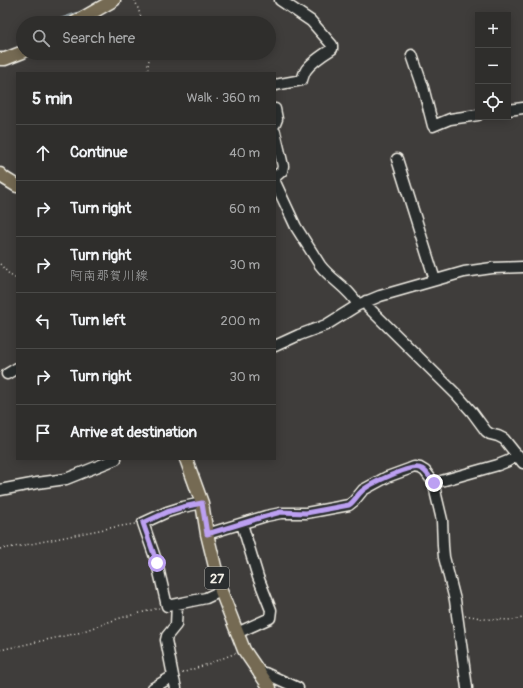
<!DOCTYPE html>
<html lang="en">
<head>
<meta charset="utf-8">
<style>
  body { margin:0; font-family:Pangolin,"Klee One",sans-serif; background:#373634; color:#f1f3f6 }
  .controls { position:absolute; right:12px; top:12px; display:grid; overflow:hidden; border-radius:0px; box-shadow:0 2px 10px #0003 }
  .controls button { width:36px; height:36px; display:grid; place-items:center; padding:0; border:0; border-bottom:1px solid #4a4a48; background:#2f2e2c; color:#f1f3f6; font:20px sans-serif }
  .stop { position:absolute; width:12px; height:12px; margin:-9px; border:3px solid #bca0f2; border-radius:50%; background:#fff }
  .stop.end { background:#bca0f2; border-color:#fff; box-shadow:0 1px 4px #0008 }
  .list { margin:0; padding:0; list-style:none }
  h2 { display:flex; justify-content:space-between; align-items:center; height:52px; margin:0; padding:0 16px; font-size:17px }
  h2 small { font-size:13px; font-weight:400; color:#a7a8a9 }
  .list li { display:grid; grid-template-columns:26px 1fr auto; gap:12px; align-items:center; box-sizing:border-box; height:56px; padding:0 16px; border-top:1px solid #4a4a48 }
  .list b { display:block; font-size:15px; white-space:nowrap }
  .list p { margin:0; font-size:13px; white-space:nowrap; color:#a7a8a9 }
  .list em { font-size:13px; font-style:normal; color:#a7a8a9 }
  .icon { flex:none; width:22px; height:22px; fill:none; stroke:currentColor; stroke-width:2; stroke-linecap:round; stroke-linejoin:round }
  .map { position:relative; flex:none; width:523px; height:688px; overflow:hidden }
  .search { position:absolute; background:#2f2e2c; box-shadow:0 2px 10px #0003; left:16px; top:16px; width:260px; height:44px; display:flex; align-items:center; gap:10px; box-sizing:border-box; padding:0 14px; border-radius:22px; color:#a7a8a9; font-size:15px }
  .panel { position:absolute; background:#2f2e2c; box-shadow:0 2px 10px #0003; left:16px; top:72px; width:260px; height:388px; border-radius:0px }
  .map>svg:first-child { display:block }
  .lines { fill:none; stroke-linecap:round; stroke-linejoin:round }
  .stream { stroke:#929ea2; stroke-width:2 }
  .minor-casing { stroke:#f4f1e8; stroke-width:13 }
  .major-casing { stroke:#f4f1e8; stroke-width:15 }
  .path { stroke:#f4f1e8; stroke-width:1.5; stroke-dasharray:1 3; stroke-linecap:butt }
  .minor { stroke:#2a2d2e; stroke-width:10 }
  .major { stroke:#746b52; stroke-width:12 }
  .route { stroke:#bca0f2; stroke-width:5 }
  .labels { text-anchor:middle; stroke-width:3; stroke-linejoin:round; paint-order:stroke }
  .shield { fill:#2a2d2e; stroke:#b7b6b0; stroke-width:1 }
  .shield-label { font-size:13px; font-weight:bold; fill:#f4f1e8 }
</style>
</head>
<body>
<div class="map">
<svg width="523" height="688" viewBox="0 0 523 688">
  <rect width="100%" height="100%" fill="#3f3d3b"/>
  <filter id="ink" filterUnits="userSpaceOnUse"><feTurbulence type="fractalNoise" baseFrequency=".025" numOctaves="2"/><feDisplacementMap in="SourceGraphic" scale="8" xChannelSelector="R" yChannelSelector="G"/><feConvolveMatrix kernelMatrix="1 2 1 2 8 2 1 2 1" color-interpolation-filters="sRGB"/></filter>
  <g filter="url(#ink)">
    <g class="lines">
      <path class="stream" d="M48,23l35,-12 19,-11"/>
      <defs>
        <path id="minor" d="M412,55l11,32 10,39 17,-7 28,-4
          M275,85l27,-5c1,-3 2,-7 4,-10 5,-7 18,-16 26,-21v-4l-21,-24 -31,-21
          M275,109l2,10 -2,5
          M508,110l15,-2
          M275,132l8,34 -1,5 -7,6
          M397,159l38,121
          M275,182l21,45 24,38c11,15 30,24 38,40
          M366,301l2,6 89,88 15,17 14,19 4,3 8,2 6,3 19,24
          M275,346l24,-11 27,-10 32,-20 22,-9 84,-24 28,-4 31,-1
          M7,374l10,-6
          M434,483l64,-18 10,-4 10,-6
          M0,490l37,-7 29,-4 50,-20
          M202,503l-19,4 -16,5 -24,11 14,40 10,43 39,-8 15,-7
          M207,534l59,-18 15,-3h25l43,-8 5,-4 9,-11 24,-13 22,-8 5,-2 6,1 5,3 9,12 2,12 6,25 1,26 1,11 11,43 12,88
          M237,633l33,-15 1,-8 -13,-33 -16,-53
          M259,674l6,-1 33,15
          M153,688l20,-12
          M176,688l-3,-12 -7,-36 1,-4 9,-11 1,-21"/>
        <path id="major" d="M74,23l40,-23
          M0,59h5l18,-7
          M0,174l4,4 13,8
          M186,459l16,44 5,31 14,57 23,59 26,38"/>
      </defs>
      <use href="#minor" class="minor-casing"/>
      <use href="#major" class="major-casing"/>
      <path class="path" d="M135,0l8,23
        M147,73l3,-20
        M0,264l10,11 7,4
        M0,549c45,-6 90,-19 135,-25
        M465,616h6l14,3 28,1 10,-2
        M0,650l78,-17 39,-14 42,-11
        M182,673l26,-9 28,-11"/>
      <use href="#minor" class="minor"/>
      <use href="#major" class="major"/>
    </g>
  </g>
  <g class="lines" filter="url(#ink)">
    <path class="route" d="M157,563l-14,-40 24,-11 16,-5 19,-4 5,31 59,-18 15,-4 25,1 43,-8c6,-4 8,-10 13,-14 7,-7 48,-26 57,-23 7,1 11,10 15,15"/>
  </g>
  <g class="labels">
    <rect class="shield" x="205" y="567" width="24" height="22" rx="3"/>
    <g class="shield-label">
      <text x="217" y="583">27</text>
    </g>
  </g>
</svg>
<div class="controls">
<button>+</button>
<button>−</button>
<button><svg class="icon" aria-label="locate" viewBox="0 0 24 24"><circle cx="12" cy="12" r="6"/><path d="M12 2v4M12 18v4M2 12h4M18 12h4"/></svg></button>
</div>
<div class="stop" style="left:157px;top:563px"></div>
<div class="stop end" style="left:434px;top:483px"></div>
<div class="search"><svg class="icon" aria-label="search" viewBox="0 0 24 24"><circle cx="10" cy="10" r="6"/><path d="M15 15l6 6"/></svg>Search here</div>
<section class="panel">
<h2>5 min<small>Walk · 360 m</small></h2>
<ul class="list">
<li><svg class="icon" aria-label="ahead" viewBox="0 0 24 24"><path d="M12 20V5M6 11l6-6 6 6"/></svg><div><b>Continue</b></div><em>40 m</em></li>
<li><svg class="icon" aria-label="right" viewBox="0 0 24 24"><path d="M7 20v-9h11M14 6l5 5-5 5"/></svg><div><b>Turn right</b></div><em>60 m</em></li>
<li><svg class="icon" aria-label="right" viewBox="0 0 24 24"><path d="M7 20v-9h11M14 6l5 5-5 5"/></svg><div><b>Turn right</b><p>阿南那賀川線</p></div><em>30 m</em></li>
<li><svg class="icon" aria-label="left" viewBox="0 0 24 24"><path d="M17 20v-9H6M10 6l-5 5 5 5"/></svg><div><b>Turn left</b></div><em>200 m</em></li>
<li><svg class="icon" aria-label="right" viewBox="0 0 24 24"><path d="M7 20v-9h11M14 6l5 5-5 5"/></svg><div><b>Turn right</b></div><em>30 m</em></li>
<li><svg class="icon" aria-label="arrive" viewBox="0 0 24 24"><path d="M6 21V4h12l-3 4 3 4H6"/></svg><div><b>Arrive at destination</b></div></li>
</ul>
</section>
</div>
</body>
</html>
